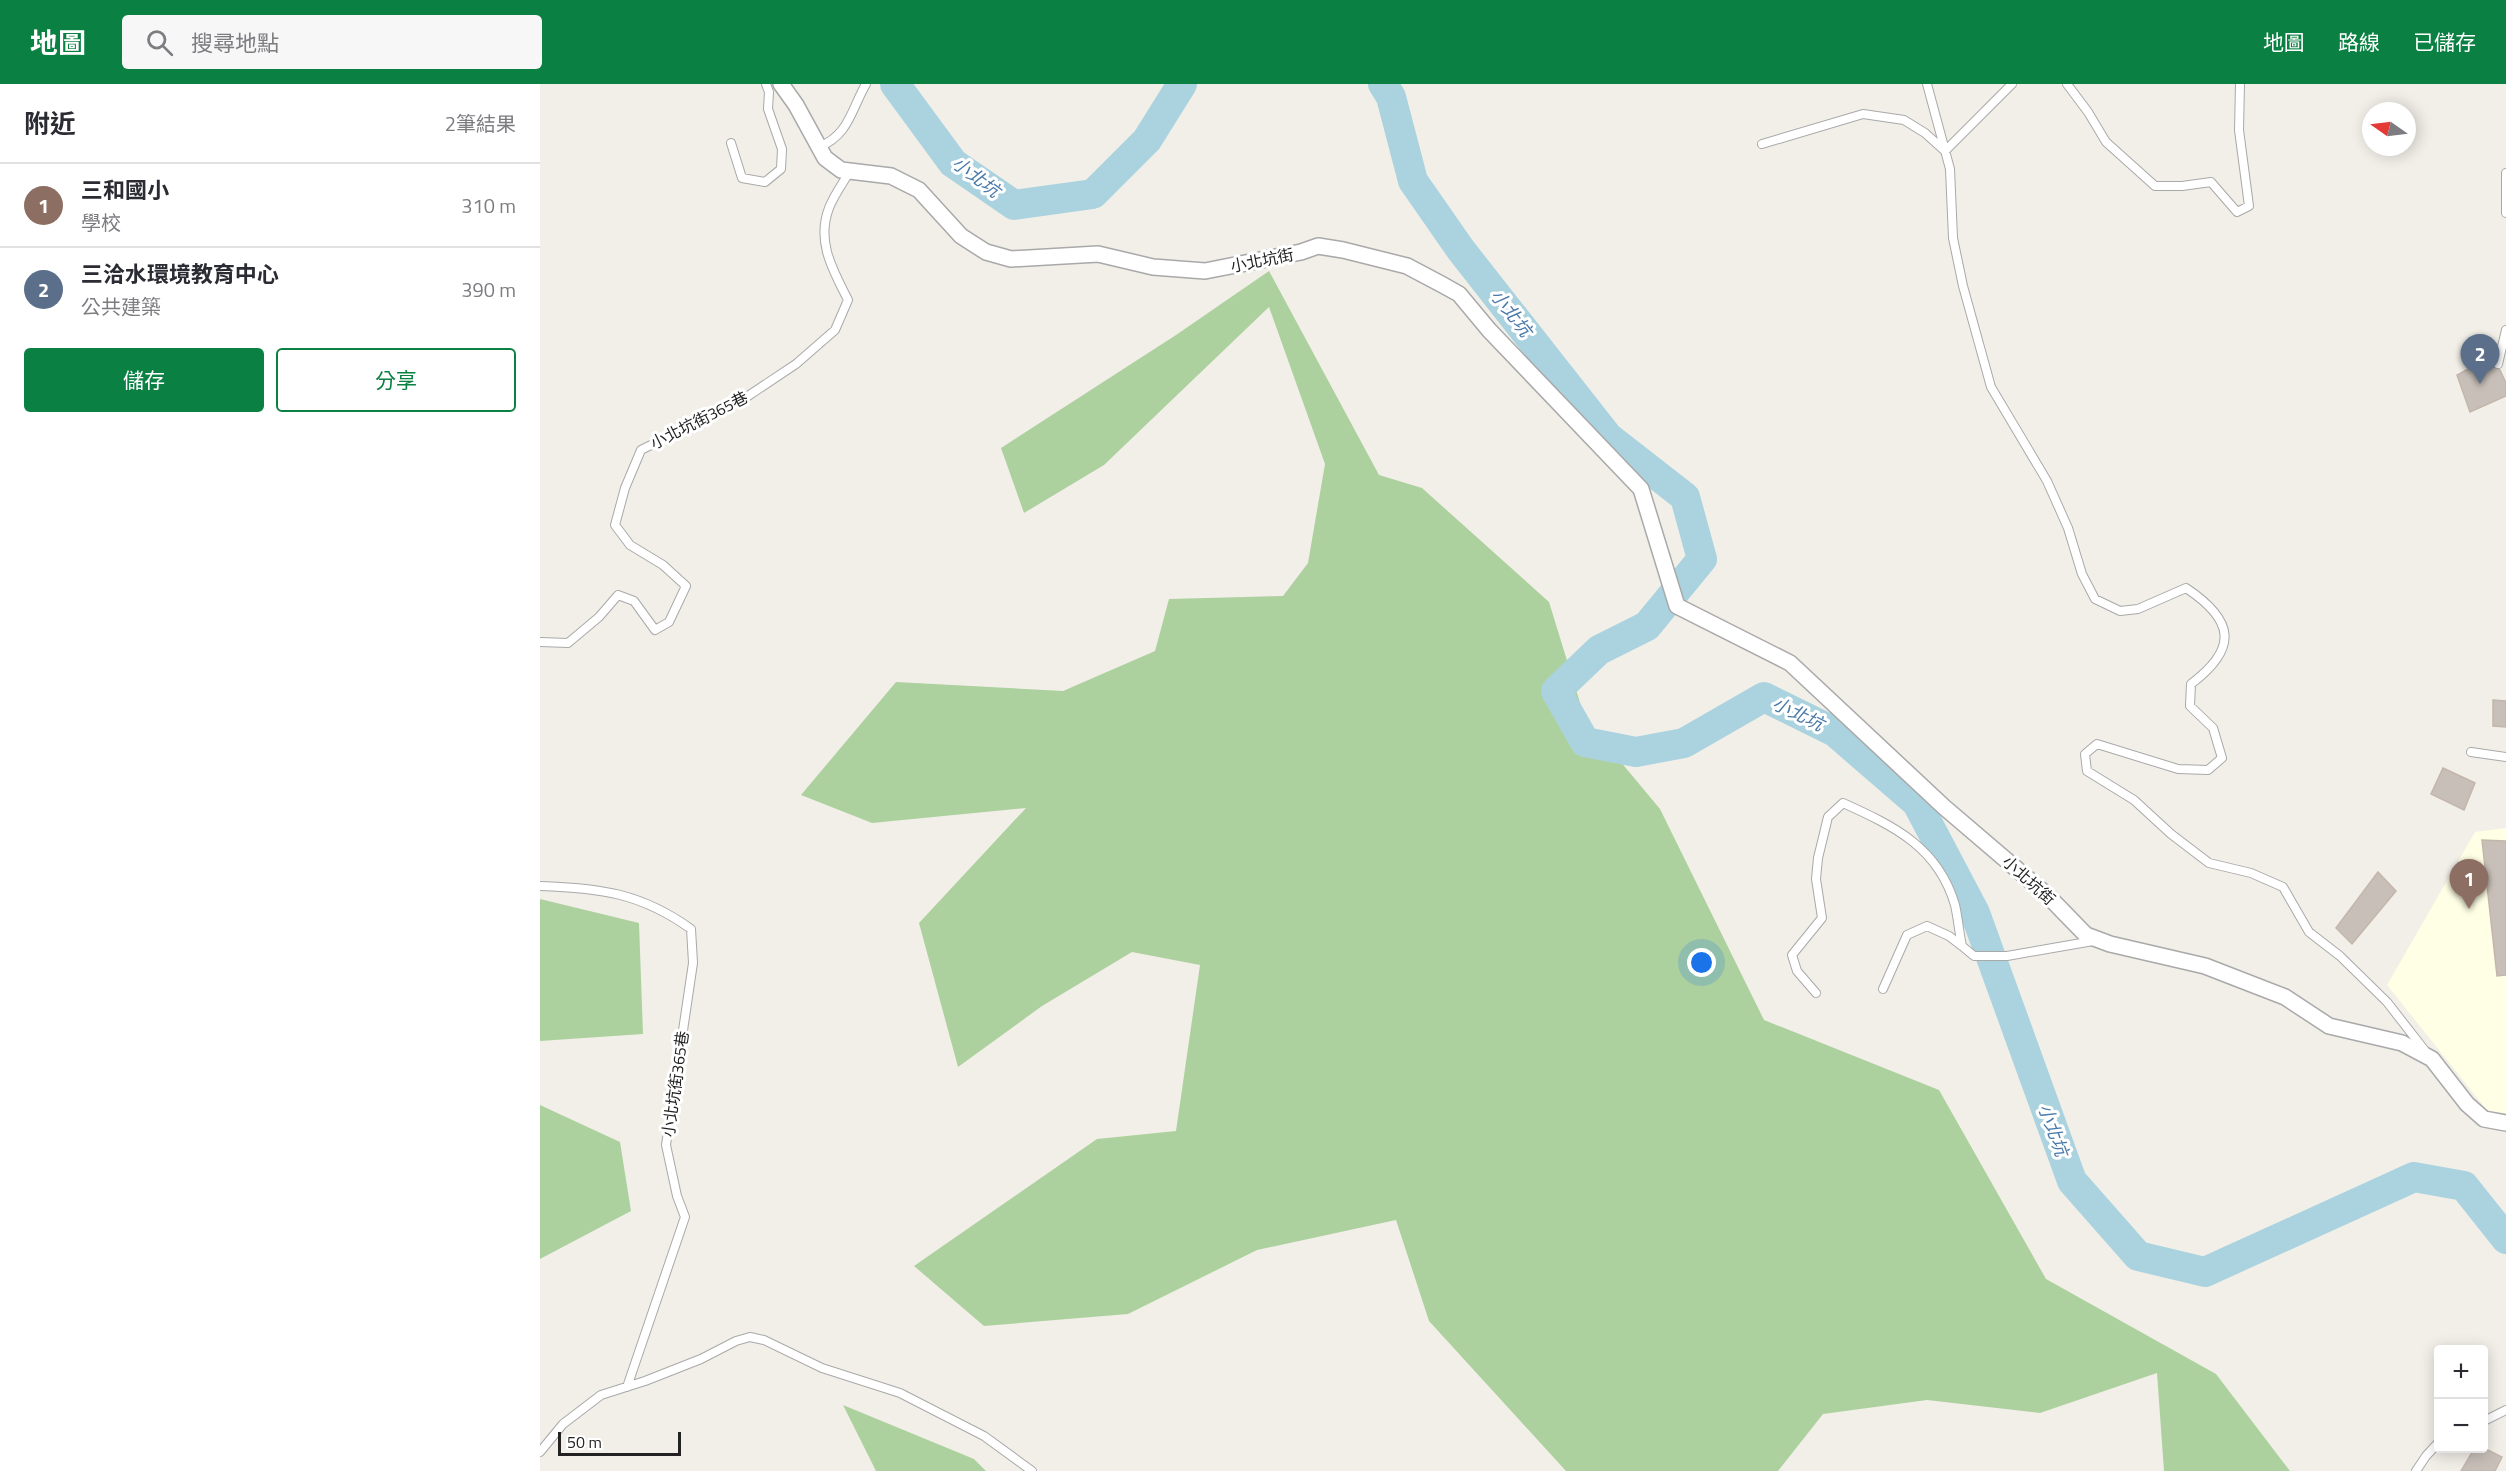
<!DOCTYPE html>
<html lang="zh-TW">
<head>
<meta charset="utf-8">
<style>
  body { margin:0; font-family:"Titillium Web","Noto Sans TC",sans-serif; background:#f7f7f7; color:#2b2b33 }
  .controls { position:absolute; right:18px; bottom:18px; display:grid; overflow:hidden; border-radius:6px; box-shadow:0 3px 15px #0003 }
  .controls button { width:54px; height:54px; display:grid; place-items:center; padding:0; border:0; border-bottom:2px solid #e1e1e2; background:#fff; color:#2b2b33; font:30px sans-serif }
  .compass { position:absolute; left:1822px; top:18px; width:54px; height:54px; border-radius:50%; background:#fff; box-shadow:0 3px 15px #0003; rotate:284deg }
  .scale { position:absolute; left:18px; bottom:15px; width:123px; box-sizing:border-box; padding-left:6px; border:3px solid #222; border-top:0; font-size:16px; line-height:21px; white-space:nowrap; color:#222; -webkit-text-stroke:4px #fff; paint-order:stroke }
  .you { position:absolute; left:1162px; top:879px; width:21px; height:21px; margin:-15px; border:4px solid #fff; border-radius:50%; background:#1a73e8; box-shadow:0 0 0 9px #1a73e833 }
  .badge { display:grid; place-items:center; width:39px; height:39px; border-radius:50%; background:#0b8043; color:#fff; font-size:20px; font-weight:700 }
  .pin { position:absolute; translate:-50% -50px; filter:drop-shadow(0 2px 3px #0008) }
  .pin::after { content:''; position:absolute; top:32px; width:21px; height:18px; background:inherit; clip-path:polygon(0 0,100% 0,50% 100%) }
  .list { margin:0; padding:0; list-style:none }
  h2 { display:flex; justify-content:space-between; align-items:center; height:78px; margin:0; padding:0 24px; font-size:26px }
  h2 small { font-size:20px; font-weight:400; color:#7c7c81 }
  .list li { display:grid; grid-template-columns:39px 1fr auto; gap:18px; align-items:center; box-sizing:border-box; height:84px; padding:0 24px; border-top:2px solid #e1e1e2 }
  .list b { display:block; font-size:22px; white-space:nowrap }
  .list p { margin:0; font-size:20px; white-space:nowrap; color:#7c7c81 }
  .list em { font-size:20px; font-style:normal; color:#7c7c81 }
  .actions { display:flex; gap:12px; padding:18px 24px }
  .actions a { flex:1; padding:14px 0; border:2px solid #0b8043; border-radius:6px; text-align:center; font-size:21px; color:#0b8043 }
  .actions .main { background:#0b8043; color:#fff }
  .icon { flex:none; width:33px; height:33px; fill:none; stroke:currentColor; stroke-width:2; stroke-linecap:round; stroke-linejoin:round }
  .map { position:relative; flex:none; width:1966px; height:1387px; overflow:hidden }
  header { display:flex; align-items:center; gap:36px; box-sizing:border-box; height:84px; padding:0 30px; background:#0b8043; color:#fff }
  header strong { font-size:28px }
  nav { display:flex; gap:33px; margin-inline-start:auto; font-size:21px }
  .search { width:420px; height:54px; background:#f7f7f7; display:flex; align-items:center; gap:15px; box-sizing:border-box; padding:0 21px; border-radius:6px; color:#7c7c81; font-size:22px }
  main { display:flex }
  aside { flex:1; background:#fff }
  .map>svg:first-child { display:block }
  .education { fill:#ffffe5 }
  .forest { fill:#add19e }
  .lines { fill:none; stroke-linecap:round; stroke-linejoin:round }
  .river { stroke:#aad3df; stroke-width:30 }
  .building { fill:#c7bfb8; stroke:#c4b6ab; stroke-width:1.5 }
  .service-casing { stroke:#a9a9a9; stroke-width:10 }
  .minor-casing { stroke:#a9a9a9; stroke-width:18 }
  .service { stroke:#fff; stroke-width:8 }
  .minor { stroke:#fff; stroke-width:15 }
  .labels { text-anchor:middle; stroke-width:6; stroke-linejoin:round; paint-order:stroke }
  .street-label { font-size:16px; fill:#222; stroke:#fff }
  .water-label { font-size:18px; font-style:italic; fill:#4a7aab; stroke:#fff }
</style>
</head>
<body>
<header>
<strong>地圖</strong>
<div class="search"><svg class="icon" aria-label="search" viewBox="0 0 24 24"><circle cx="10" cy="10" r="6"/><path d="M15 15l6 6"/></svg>搜尋地點</div>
<nav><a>地圖</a><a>路線</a><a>已儲存</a></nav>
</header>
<main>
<aside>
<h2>附近<small>2筆結果</small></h2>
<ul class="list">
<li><span class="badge" style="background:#8d6e63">1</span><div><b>三和國小</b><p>學校</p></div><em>310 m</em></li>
<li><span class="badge" style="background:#5c6f8a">2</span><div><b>三洽水環境教育中心</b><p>公共建築</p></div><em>390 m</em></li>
</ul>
<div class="actions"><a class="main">儲存</a><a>分享</a></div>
</aside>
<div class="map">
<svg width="1966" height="1387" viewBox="0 0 1966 1387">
  <rect width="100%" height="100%" fill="#f2efe9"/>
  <path class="education" d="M1966,744v295l-20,-14 -99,-124 88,-153z"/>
  <path class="forest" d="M729,187l110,204 43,13 127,114 36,117 75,90 104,211 175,70 107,189 170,95 74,97h-126l-7,-98 -117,40 -113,-13 -104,14 -45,57h-212l-137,-150 -33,-101 -139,30 -129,64 -144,12 -70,-60 183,-127 79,-8 24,-166 -68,-13 -90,54 -84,61 -39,-144 107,-115 -154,15 -71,-28 95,-113 167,9 92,-40 14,-52 114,-3 25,-33 17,-99 -56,-157 -165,158 -80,48 -23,-65 175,-113z
    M0,815l99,24 4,111 -103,7z
    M0,1021l80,37 11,69 -91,48z
    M303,1321l131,54 12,12h-110z"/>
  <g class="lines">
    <path class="river" d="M355,0l58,79 61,42 79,-11 54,-54 35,-56
      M843,0l8,13 22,84 48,69 147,187 77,60 17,62 -55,67 -48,24 -43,41 29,51 51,10 48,-9 80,-46 71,35 82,71 58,110 97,268 66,75 67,16 209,-95 50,9 42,53"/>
  </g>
  <path class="building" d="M1953,271l-1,11 8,4 6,13v13l-36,16 -13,-37z
    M1953,616l13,1v26l-13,-1z
    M1903,684l32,15 -11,27 -33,-16z
    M1942,756l24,1v134l-9,1z
    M1838,788l18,19 -44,53 -16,-16z
    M1934,1365h12l16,8 -7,14h-34z"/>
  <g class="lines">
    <defs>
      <path id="service" d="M1387,0l23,85 3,69 10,48 28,101 56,94 21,47 14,46 13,25 25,12 18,-2 48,-21c48,32 53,60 5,96l-1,22 23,22 9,30 -14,12 -30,-1 -81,-25 -12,10 2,17 47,29 37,34 38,29 42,10 32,14 26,45 31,24 47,46 39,50
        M1527,0l21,28 18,30 49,44h27l29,-4 26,30 12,-6 -10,-76 1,-46
        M191,59l11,35 23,4 16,-13 1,-20 -14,-40 1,-17 -3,-8
        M1222,60l101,-30 41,6 21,13 20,18 67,-67
        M279,63c30,-12 32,-37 47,-63
        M1966,89v40
        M1958,280l8,-34
        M0,558l28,1 31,-26 19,-22 16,6 21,29 14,-8 17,-36 -23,-21 -33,-20 -15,-20 10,-37 16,-38 104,-52 51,-34 39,-34 13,-30c-15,-30 -32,-58 -19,-92 5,-13 14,-25 21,-37
        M1931,668l35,5
        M0,802c60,2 101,7 151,43l2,34 -27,182 11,51 8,21 -58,170
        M1343,905l24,-54 20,-9 22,10 13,10
        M1276,909l-19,-22 -5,-16 30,-37 -6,-39 2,-21 10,-41 15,-14c51,23 95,44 112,102 3,13 4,27 7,41l12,10h33l86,-15
        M1944,1337l22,-11
        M0,1368l23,-28 38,-29 44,-14 56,-22 35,-18 14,-4 14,3 58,28 78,25 84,43 48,35
        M1876,1387l10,-15 12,-13"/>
      <path id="minor" d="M241,0l15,21 29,53 16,12 50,6 28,14 42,46 25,16 25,7 87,-5 55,13 52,4 96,-19 17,-6 25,4 64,16 34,18 18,10 30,36 152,159 36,117 113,57 154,144 103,88 39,40 24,9 95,22 80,31 44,29 73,17 30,16 35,45 17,15 22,4"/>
    </defs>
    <use href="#service" class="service-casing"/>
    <use href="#minor" class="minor-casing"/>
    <use href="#service" class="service"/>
    <use href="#minor" class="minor"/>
  </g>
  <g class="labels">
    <g class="street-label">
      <text transform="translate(722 176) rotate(-11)" y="6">小北坑街</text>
      <text transform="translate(159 336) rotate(-27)" y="6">小北坑街365巷</text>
      <text transform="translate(1489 796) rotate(42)" y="6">小北坑街</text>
      <text transform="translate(135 1000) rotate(-82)" y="6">小北坑街365巷</text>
    </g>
    <g class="water-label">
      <text transform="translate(436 93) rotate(37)" y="6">小北坑</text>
      <text transform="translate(971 229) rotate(52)" y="6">小北坑</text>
      <text transform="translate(1258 630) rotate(26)" y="6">小北坑</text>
      <text transform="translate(1513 1046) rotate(70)" y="6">小北坑</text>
    </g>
  </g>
</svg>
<div class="controls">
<button>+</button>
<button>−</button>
</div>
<svg class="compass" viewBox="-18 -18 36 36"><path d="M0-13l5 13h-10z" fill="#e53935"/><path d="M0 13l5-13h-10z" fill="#7c7c81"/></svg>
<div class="scale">50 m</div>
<div class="you"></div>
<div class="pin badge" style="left:1929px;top:825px;background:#8d6e63">1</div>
<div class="pin badge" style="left:1940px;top:300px;background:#5c6f8a">2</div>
</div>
</main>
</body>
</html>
